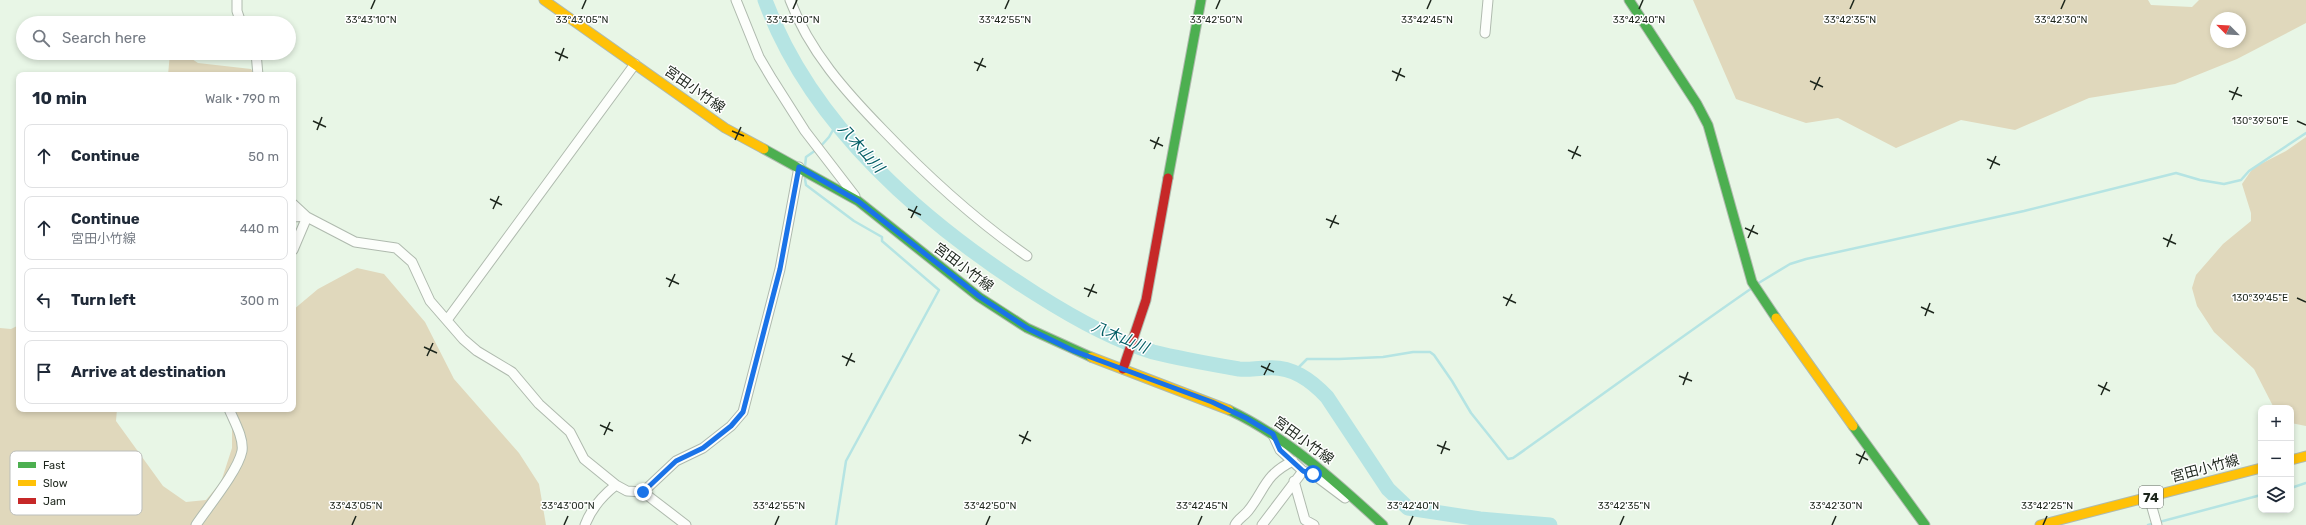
<!DOCTYPE html>
<html lang="en">
<head>
<meta charset="utf-8">
<style>
  body { margin:0; font-family:Rubik,"Noto Sans JP",sans-serif; background:#f2f2f3; color:#1f2937 }
  .controls { position:absolute; right:12px; bottom:12px; display:grid; overflow:hidden; border-radius:8px; box-shadow:0 2px 6px #0003 }
  .controls button { width:36px; height:36px; display:grid; place-items:center; padding:0; border:0; border-bottom:1px solid #e0e1e3; background:#fff; color:#1f2937; font:20px sans-serif }
  .compass { position:absolute; left:2210px; top:12px; width:36px; height:36px; border-radius:50%; background:#fff; box-shadow:0 2px 6px #0003; rotate:294deg }
  .stop { position:absolute; width:12px; height:12px; margin:-9px; border:3px solid #1a73e8; border-radius:50%; background:#fff }
  .stop.end { background:#1a73e8; border-color:#fff; box-shadow:0 1px 4px #0008 }
  .list { margin:0; padding:0; list-style:none }
  h2 { display:flex; justify-content:space-between; align-items:center; height:52px; margin:0; padding:0 16px; font-size:17px }
  h2 small { font-size:13px; font-weight:400; color:#747a83 }
  .list li { display:grid; grid-template-columns:26px 1fr auto; gap:12px; align-items:center; box-sizing:border-box; height:64px; margin:0 8px 8px; padding:0 8px; border:1px solid #e0e1e3; border-radius:8px }
  .list b { display:block; font-size:15px; white-space:nowrap }
  .list p { margin:0; font-size:13px; white-space:nowrap; color:#747a83 }
  .list em { font-size:13px; font-style:normal; color:#747a83 }
  .icon { flex:none; width:22px; height:22px; fill:none; stroke:currentColor; stroke-width:2; stroke-linecap:round; stroke-linejoin:round }
  .map { position:relative; flex:none; width:2306px; height:525px; overflow:hidden }
  .search { position:absolute; background:#fff; box-shadow:0 2px 6px #0003; left:16px; top:16px; width:280px; height:44px; display:flex; align-items:center; gap:10px; box-sizing:border-box; padding:0 14px; border-radius:22px; color:#747a83; font-size:15px }
  .panel { position:absolute; background:#fff; box-shadow:0 2px 6px #0003; left:16px; top:72px; width:280px; height:340px; border-radius:8px }
  .map>svg:first-child { display:block }
  .green { fill:#e0d8bc; fill-rule:evenodd }
  .lines { fill:none; stroke-linecap:round; stroke-linejoin:round }
  .stream { stroke:#b5e4e3; stroke-width:2.5 }
  .river { stroke:#b5e4e3; stroke-width:15 }
  .street-casing { stroke:#afbaae; stroke-width:11 }
  .fast-casing { stroke:#afbaae; stroke-width:11 }
  .slow-casing { stroke:#afbaae; stroke-width:11 }
  .jam-casing { stroke:#afbaae; stroke-width:11 }
  .street { stroke:#fcfefb; stroke-width:9 }
  .fast { stroke:#4caf50; stroke-width:9 }
  .slow { stroke:#ffc107; stroke-width:9 }
  .jam { stroke:#c62828; stroke-width:9 }
  .route { stroke:#1a73e8; stroke-width:5 }
  .ticks { fill:none; stroke:#1d261c; stroke-width:1.5 }
  .labels { text-anchor:middle; stroke-width:3; stroke-linejoin:round; paint-order:stroke }
  .shield { fill:#fff; stroke:#616760; stroke-width:1 }
  .shield-label { font-size:13px; font-weight:bold; fill:#1d261c }
  .street-label { font-size:14px; fill:#1d261c; stroke:#fff }
  .water-label { font-size:15px; font-style:italic; fill:#035e65; stroke:#fff }
  .key { fill:#fff; stroke:#bbbebb; stroke-width:1 }
  .key-label { font-size:11px; fill:#1d261c }
  .ticks-label { font-size:10px; text-anchor:middle; fill:#1d261c; stroke:#fff; stroke-width:3; stroke-linejoin:round; paint-order:stroke }
</style>
</head>
<body>
<div class="map">
<svg width="2306" height="525" viewBox="0 0 2306 525">
  <rect width="100%" height="100%" fill="#e8f6e6"/>
  <path class="green" d="M1693,0h455l3,5 41,2 7,-7h107v23l-69,36 -62,25 -86,14 -74,32 -54,-10 -65,28 -58,-30 -32,5 -70,-24zM2216,18h24v24h-24z
    M170,53h13l15,10 53,6 4,6h-87z
    M2306,137v289l-15,-3v-15h-17l-20,-39 -40,-37 -17,-26 -5,-18 4,-13 27,-31 28,-23v-8l-9,-29 11,-16 33,-17z
    M357,268l27,6 41,48 29,57 65,74 20,31 7,41h-546v-197l11,1 8,-4v84h98l-1,12 47,65 23,16 20,-2 15,-18 11,-34v-39h61v-99l25,-21z"/>
  <g class="lines">
    <path class="stream" d="M820,147l9,-10 8,-14
      M805,166l1,-9 10,-7
      M805,179l1,6 48,36 28,16v4l57,49 -93,171 -10,64
      M1757,284l33,-20 16,-5 218,-48 152,-38 24,7 24,4 17,-4 8,-9 57,-38
      M1294,372l13,-13h32l44,-2 30,-5h17l4,3 18,26 19,32 37,46 5,-1c80,-56 158,-114 239,-170
      M2291,488l15,-5
      M1489,519l1,6
      M2148,525l113,-30"/>
    <path class="river" d="M765,0c46,126 160,224 271,294 33,21 79,47 117,58 28,7 57,12 86,17 10,1 18,-1 28,-1 25,-2 44,12 60,29l61,92 20,19 72,11 70,6"/>
    <defs>
      <path id="street" d="M237,0v11l4,12
        M736,0l23,57 13,22 33,52 50,65
        M790,0c19,51 56,92 93,130 45,47 91,89 144,126
        M1485,33l3,-33
        M256,53l2,22
        M293,204l14,13 48,25 41,6 16,14 18,39 33,38 14,12 35,21 27,32 31,28 14,27 32,26 11,6 16,1 43,33
        M293,217l12,-1
        M293,250l14,-33
        M447,320l188,-256
        M1303,471l10,3 32,24
        M1294,481l11,39 9,5
        M643,492l33,-31 27,-13 28,-22 12,-14 37,-143 19,-102
        M2149,497l8,28
        M196,525c12,-18 42,-54 46,-74 2,-13 -8,-30 -13,-42
        M585,525c6,-16 17,-29 31,-40
        M1235,525c3,-6 8,-8 13,-14 17,-21 16,-36 45,-50
        M1262,525l41,-54 -23,-21 -7,-15"/>
      <path id="fast" d="M1629,0l68,104 11,21 44,157 24,36
        M764,149l94,52 121,96 48,31 64,29
        M1168,178l33,-178
        M1229,410c59,28 106,71 154,115
        M1853,426l72,99"/>
      <path id="slow" d="M544,0l181,128 39,21
        M1776,318l77,108
        M1091,357l138,53
        M2291,460l15,-4
        M2040,525l221,-57"/>
      <path id="jam" d="M1123,369l23,-69 22,-122"/>
    </defs>
    <use href="#street" class="street-casing"/>
    <use href="#fast" class="fast-casing"/>
    <use href="#slow" class="slow-casing"/>
    <use href="#jam" class="jam-casing"/>
    <use href="#street" class="street"/>
    <use href="#fast" class="fast"/>
    <use href="#slow" class="slow"/>
    <use href="#jam" class="jam"/>
  </g>
  <g class="lines">
    <path class="route" d="M643,492l33,-31 27,-13 28,-22 12,-14 37,-143 19,-102 59,34 122,96 47,31 47,23 138,51 34,16 27,16 7,16 23,21 10,3"/>
  </g>
  <path class="ticks" d="M371,9l4,-9M582,9l4,-9M793,9l4,-9M1005,9l4,-9M1216,9l4,-9M1427,9l4,-9M1639,9l4,-9M1850,9l4,-9M2061,9l4,-9M555,52l13,6M559,61l5,-13M974,62l12,5M977,71l6,-13M1392,71l13,6M1396,81l5,-13M1810,81l13,6M1814,90l6,-13M2229,91l13,5M2232,100l6,-13M313,121l13,6M2297,121l9,4M317,130l5,-13M732,131l12,5M735,140l6,-13M1150,140l13,6M1154,149l5,-12M1568,150l13,6M1572,159l6,-13M1987,159l13,6M1990,169l6,-13M490,199l12,6M493,209l6,-13M908,209l13,6M911,218l6,-12M1326,219l13,5M1330,228l6,-13M1745,228l13,6M1748,238l6,-13M2163,238l13,6M2167,247l5,-13M666,278l13,6M669,287l6,-13M1084,288l13,5M1088,297l6,-13M1503,297l13,6M2297,298l9,4M1506,306l6,-12M1921,307l13,6M1925,316l5,-13M424,347l13,6M427,356l6,-13M842,356l13,6M846,366l6,-13M1261,366l13,6M1264,375l6,-12M1679,376l13,5M1683,385l5,-13M2098,385l12,6M2101,395l6,-13M600,425l13,6M604,435l6,-13M1019,435l12,6M1022,444l6,-13M1437,445l13,5M1441,454l5,-13M1856,454l12,6M1859,464l6,-13M352,525l4,-9M564,525l4,-9M775,525l4,-9M986,525l4,-9M1198,525l4,-9M1409,525l4,-9M1620,525l4,-9M1832,525l4,-9M2043,525l4,-9"/>
  <g class="labels">
    <rect class="shield" x="2139" y="486" width="24" height="22" rx="3"/>
    <g class="shield-label">
      <text x="2151" y="502">74</text>
    </g>
    <g class="street-label">
      <text transform="translate(695 89) rotate(35)" y="5">宮田小竹線</text>
      <text transform="translate(964 267) rotate(37)" y="5">宮田小竹線</text>
      <text transform="translate(1304 440) rotate(36)" y="5">宮田小竹線</text>
      <text transform="translate(2205 468) rotate(-15)" y="5">宮田小竹線</text>
    </g>
    <g class="water-label">
      <text transform="translate(861 148) rotate(48)" y="5">八木山川</text>
      <text transform="translate(1120 337) rotate(23)" y="5">八木山川</text>
    </g>
  </g>
  <rect x="10" y="451" width="132" height="64" rx="6" class="key"/>
  <rect x="18" y="462" width="18" height="6" fill="#4caf50"/>
  <rect x="18" y="480" width="18" height="6" fill="#ffc107"/>
  <rect x="18" y="498" width="18" height="6" fill="#c62828"/>
  <g class="key-label">
    <text x="43" y="469">Fast</text>
    <text x="43" y="487">Slow</text>
    <text x="43" y="505">Jam</text>
  </g>
  <g class="ticks-label">
    <text x="2061" y="23">33°42'30"N</text>
    <text x="371" y="23">33°43'10"N</text>
    <text x="582" y="23">33°43'05"N</text>
    <text x="793" y="23">33°43'00"N</text>
    <text x="1005" y="23">33°42'55"N</text>
    <text x="1216" y="23">33°42'50"N</text>
    <text x="1427" y="23">33°42'45"N</text>
    <text x="1639" y="23">33°42'40"N</text>
    <text x="1850" y="23">33°42'35"N</text>
    <text x="2260" y="124">130°39'50"E</text>
    <text x="2260" y="301">130°39'45"E</text>
    <text x="356" y="509">33°43'05"N</text>
    <text x="568" y="509">33°43'00"N</text>
    <text x="779" y="509">33°42'55"N</text>
    <text x="990" y="509">33°42'50"N</text>
    <text x="1202" y="509">33°42'45"N</text>
    <text x="1413" y="509">33°42'40"N</text>
    <text x="1624" y="509">33°42'35"N</text>
    <text x="1836" y="509">33°42'30"N</text>
    <text x="2047" y="509">33°42'25"N</text>
  </g>
</svg>
<div class="controls">
<button>+</button>
<button>−</button>
<button><svg class="icon" aria-label="layers" viewBox="0 0 24 24"><path d="M12 4l9 5-9 5-9-5zM3 14l9 5 9-5"/></svg></button>
</div>
<svg class="compass" viewBox="-18 -18 36 36"><path d="M0-13l5 13h-10z" fill="#e53935"/><path d="M0 13l5-13h-10z" fill="#747a83"/></svg>
<div class="stop" style="left:1313px;top:474px"></div>
<div class="stop end" style="left:643px;top:492px"></div>
<div class="search"><svg class="icon" aria-label="search" viewBox="0 0 24 24"><circle cx="10" cy="10" r="6"/><path d="M15 15l6 6"/></svg>Search here</div>
<section class="panel">
<h2>10 min<small>Walk · 790 m</small></h2>
<ul class="list">
<li><svg class="icon" aria-label="ahead" viewBox="0 0 24 24"><path d="M12 20V5M6 11l6-6 6 6"/></svg><div><b>Continue</b></div><em>50 m</em></li>
<li><svg class="icon" aria-label="ahead" viewBox="0 0 24 24"><path d="M12 20V5M6 11l6-6 6 6"/></svg><div><b>Continue</b><p>宮田小竹線</p></div><em>440 m</em></li>
<li><svg class="icon" aria-label="left" viewBox="0 0 24 24"><path d="M17 20v-9H6M10 6l-5 5 5 5"/></svg><div><b>Turn left</b></div><em>300 m</em></li>
<li><svg class="icon" aria-label="arrive" viewBox="0 0 24 24"><path d="M6 21V4h12l-3 4 3 4H6"/></svg><div><b>Arrive at destination</b></div></li>
</ul>
</section>
</div>
</body>
</html>
